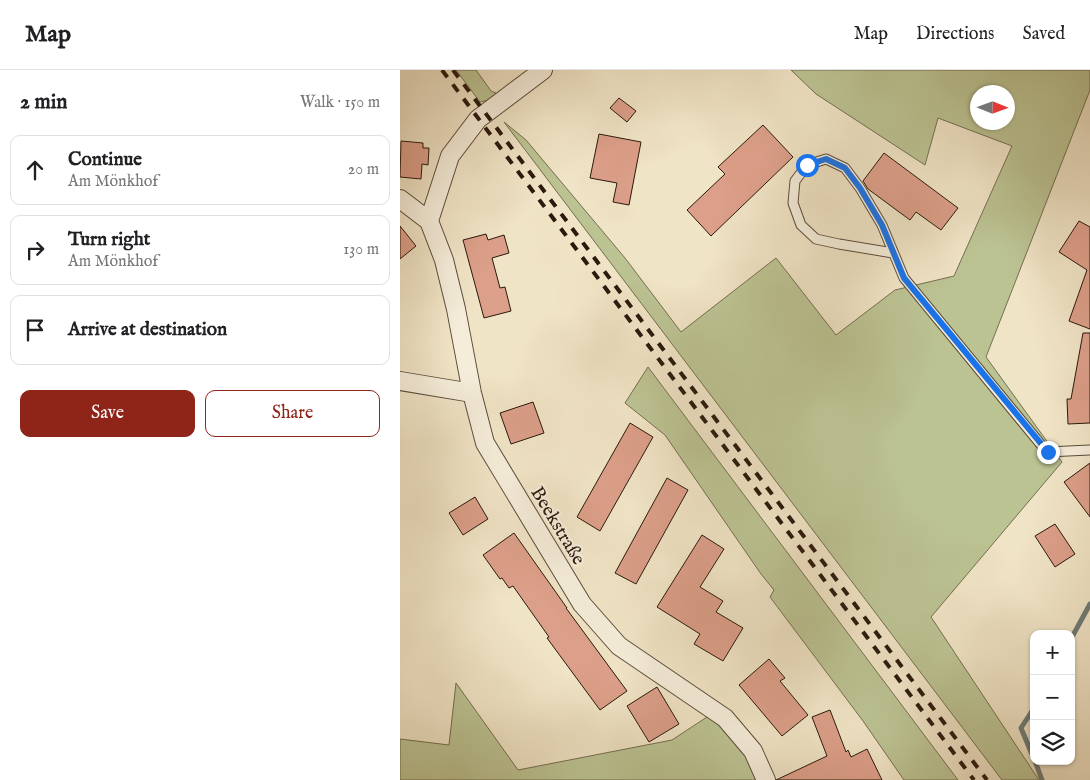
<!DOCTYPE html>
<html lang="en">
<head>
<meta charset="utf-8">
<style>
  body { margin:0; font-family:"IM FELL English",serif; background:#f2f2f2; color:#202124 }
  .controls { position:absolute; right:15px; bottom:15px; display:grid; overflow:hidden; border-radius:10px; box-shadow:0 1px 4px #0004 }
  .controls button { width:45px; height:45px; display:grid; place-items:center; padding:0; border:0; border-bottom:1px solid #e0e0e0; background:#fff; color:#202124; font:25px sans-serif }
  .compass { position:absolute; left:570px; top:15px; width:45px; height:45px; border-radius:50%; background:#fff; box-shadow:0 1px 4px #0004; rotate:91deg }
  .stop { position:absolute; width:15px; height:15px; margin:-11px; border:4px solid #1a73e8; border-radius:50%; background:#fff }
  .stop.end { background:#1a73e8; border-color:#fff; box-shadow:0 1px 5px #0008 }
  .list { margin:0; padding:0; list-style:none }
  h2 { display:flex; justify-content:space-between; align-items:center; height:65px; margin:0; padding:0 20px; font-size:21px }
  h2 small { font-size:16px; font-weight:400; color:#757577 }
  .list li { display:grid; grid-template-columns:32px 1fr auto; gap:15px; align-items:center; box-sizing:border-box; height:70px; margin:0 10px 10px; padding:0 10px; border:1px solid #e0e0e0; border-radius:10px }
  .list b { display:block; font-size:19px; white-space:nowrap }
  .list p { margin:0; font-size:16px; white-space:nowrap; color:#757577 }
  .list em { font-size:16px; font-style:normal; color:#757577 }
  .actions { display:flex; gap:10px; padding:15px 20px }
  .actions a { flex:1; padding:11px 0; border:1px solid #8f2418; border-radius:10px; text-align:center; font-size:18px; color:#8f2418 }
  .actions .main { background:#8f2418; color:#fff }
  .icon { flex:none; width:28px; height:28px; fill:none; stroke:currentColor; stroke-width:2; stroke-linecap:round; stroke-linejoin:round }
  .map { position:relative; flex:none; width:690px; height:710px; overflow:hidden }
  header { display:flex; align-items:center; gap:30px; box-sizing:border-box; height:70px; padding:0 25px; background:#fff; border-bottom:1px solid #e0e0e0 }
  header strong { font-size:24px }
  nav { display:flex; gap:28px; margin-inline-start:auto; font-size:18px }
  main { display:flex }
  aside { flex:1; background:#fff }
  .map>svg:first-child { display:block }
  .green { fill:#bcc393; stroke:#746e50; fill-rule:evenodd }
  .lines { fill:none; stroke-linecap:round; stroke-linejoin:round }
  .stream { stroke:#6f7b76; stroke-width:5 }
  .building { fill:#dc9f89; stroke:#2b190d }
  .lane-casing { stroke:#5c4c3b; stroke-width:11 }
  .street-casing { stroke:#5c4c3b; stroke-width:20 }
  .lane { stroke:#f5edda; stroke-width:9 }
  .street { stroke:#f5edda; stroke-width:18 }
  .rail { stroke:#2b190d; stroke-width:4; stroke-dasharray:9 9; stroke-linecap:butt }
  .route { stroke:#1a73e8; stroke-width:6 }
  .labels { text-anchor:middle; stroke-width:4.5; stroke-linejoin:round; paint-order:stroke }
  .street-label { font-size:19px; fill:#2b190d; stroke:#f5edda }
</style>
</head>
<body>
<header>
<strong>Map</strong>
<nav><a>Map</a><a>Directions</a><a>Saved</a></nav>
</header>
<main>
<aside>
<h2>2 min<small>Walk · 150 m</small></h2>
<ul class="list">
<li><svg class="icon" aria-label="ahead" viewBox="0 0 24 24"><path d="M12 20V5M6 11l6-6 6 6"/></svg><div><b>Continue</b><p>Am Mönkhof</p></div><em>20 m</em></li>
<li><svg class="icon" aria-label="right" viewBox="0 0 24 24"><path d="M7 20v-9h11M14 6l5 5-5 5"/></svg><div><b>Turn right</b><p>Am Mönkhof</p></div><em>130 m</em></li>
<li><svg class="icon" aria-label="arrive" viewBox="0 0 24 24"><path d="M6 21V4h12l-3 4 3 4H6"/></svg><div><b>Arrive at destination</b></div></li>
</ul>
<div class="actions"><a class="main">Save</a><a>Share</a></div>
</aside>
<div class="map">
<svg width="690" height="710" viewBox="0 0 690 710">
  <rect width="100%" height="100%" fill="#f0e4c6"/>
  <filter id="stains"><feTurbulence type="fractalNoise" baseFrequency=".004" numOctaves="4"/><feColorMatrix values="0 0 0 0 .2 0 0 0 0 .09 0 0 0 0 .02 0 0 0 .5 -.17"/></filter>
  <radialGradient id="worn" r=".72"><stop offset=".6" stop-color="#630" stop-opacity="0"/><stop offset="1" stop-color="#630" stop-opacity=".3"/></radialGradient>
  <path class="green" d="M56,0h20l15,21 5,2 -7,7 -9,2z
    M391,0h299v20l-104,267 76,105 -131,155 108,163h-37l-498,-658 22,18 99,118 56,74 95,-74 60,77 59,-45 59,-14 58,-130 -74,-28 -13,47 -109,-71zM578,22h30v30h-30z
    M248,297l310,413h-54l-41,-59 -93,-124 4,-7 -13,-16 -96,-139 -40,-32z
    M56,613l62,87 154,-30 38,-25c22,19 39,37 48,65h-358v-41l49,6z"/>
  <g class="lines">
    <path class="stream" d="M671,569l19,-35
      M634,638l-13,20 13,31
      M635,691l7,19"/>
  </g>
  <path class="building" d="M219,28l17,13 -9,11 -17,-14z
    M363,55l30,32 -82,79 -24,-26 38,-36 -7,-7z
    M199,64l42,8 -12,63 -16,-3 4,-19 -27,-5z
    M1,71l22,2v5h6l-1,17 -6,-1 -1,15 -21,-2z
    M484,83l74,55 -17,22 -25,-18 -6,8 -42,-31 -5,-8z
    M679,151l11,6v102l-21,-8 18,-51 -28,-18z
    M0,156l16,20 -16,13z
    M86,164l2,6 16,-5 5,18 -17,5 8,30 5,-1 6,24 -27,7 -21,-78z
    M683,263h7v90l-22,1 -1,-25h4z
    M133,332l11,31 -33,11 -11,-31z
    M230,353l23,14 -53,94 -23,-14z
    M690,393v54l-26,-35z
    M267,408l21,12 -52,94 -21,-11z
    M75,427l13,22 -25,16 -14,-22z
    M655,454l20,30 -20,13 -20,-31z
    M114,463l53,75h-1l61,83 -27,19 -53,-72 2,-1 -36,-51 -4,2 -7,-10 -2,1 -17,-24z
    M302,465l22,14 -24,38 23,14 -7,11 27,16 -20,33 -29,-17 6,-10 -43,-27z
    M369,589l16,19 -5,3 28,34 -26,21 -43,-51z
    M257,617l22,37 -30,18 -22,-36z
    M430,640l16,42 2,-2 3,7 16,-8 15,31h-106l51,-24 -15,-39z"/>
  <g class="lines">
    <defs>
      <path id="lane" d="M493,183l-54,-9 -23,-5 -15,-14 -8,-22 2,-22 12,-16 19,-6 19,9 15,20 22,37 22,53 143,174 43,-2"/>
      <path id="street" d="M0,129l29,22
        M29,151l15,39 12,49 16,84 13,50 97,161 37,42 106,72 28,33 13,29
        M29,151l21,-65 28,-37 65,-49
        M0,311l72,12"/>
    </defs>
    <use href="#lane" class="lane-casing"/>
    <use href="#street" class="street-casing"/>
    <use href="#lane" class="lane"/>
    <use href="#street" class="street"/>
    <path class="rail" d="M42,0l532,710
      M53,0l534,710"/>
  </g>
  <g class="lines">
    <path class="route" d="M407,95l19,-6 19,9 15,20 22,37 22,53 144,174"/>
  </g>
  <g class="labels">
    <g class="street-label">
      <text transform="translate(159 455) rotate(59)" y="7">Beekstraße</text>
    </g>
  </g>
  <rect width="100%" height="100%" filter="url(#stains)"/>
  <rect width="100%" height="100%" fill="url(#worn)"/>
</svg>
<div class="controls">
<button>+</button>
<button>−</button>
<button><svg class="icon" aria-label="layers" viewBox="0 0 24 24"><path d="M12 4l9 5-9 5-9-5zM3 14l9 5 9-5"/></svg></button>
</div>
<svg class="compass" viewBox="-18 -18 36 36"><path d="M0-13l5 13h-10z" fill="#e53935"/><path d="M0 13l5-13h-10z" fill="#757577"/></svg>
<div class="stop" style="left:407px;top:95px"></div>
<div class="stop end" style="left:648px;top:382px"></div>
</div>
</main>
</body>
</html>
